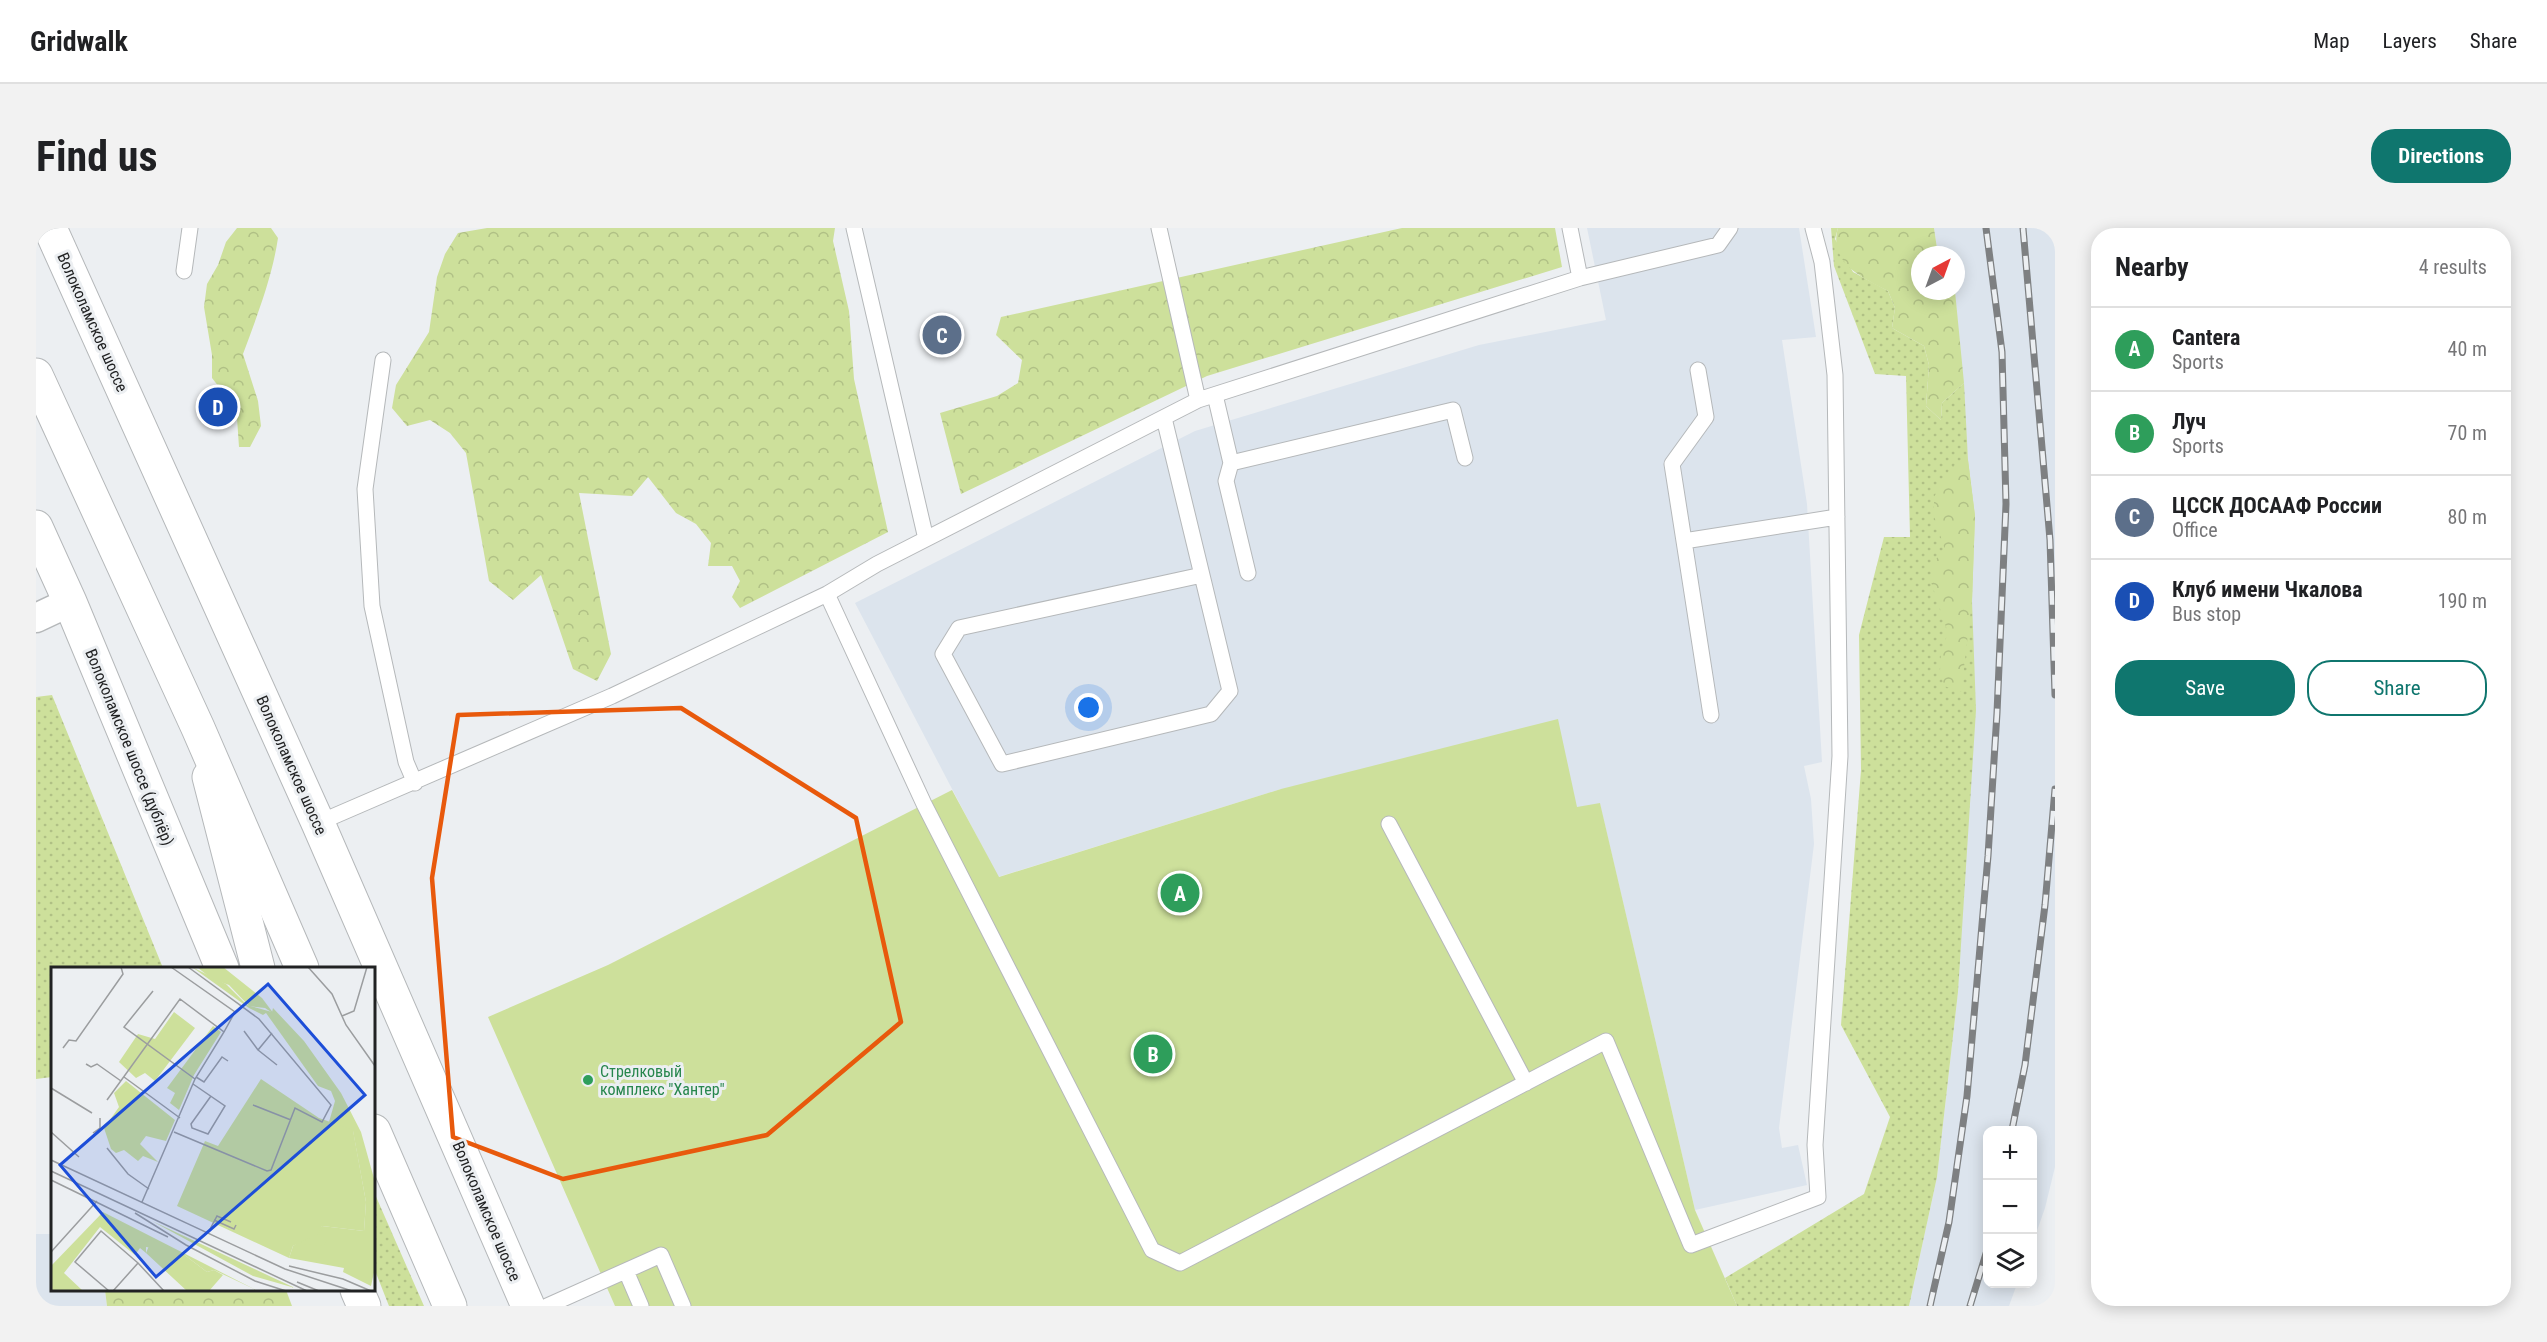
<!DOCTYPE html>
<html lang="en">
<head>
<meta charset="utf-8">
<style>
  body { margin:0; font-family:"Roboto Condensed",sans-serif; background:#f2f2f2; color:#202124 }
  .controls { position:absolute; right:18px; bottom:18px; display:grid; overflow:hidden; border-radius:12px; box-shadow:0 3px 15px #0003 }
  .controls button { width:54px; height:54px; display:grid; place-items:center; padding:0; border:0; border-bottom:2px solid #e0e0e0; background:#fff; color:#202124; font:30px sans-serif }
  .compass { position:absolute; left:1875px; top:18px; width:54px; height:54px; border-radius:50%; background:#fff; box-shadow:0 3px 15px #0003; rotate:41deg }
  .you { position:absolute; left:1053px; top:480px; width:21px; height:21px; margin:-15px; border:4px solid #fff; border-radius:50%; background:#1a73e8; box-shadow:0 0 0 9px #1a73e833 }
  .badge { display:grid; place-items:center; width:39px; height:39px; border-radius:50%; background:#0f766e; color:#fff; font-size:20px; font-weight:700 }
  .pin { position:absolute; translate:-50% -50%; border:3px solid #fff; box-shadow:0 2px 6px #0006 }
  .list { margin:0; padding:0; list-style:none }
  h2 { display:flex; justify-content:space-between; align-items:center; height:78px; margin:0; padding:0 24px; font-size:26px }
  h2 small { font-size:20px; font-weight:400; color:#757577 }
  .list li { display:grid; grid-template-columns:39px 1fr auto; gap:18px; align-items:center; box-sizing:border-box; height:84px; padding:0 24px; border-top:2px solid #e0e0e0 }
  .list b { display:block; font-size:22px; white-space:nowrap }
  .list p { margin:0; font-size:20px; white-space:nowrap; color:#757577 }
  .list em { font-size:20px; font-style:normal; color:#757577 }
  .actions { display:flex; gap:12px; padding:18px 24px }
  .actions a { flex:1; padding:14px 0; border:2px solid #0f766e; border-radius:24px; text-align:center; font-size:21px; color:#0f766e }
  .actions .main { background:#0f766e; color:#fff }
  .icon { flex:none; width:33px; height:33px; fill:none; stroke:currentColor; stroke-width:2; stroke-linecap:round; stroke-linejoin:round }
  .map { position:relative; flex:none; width:2019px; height:1078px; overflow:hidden; border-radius:24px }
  header { display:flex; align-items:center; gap:36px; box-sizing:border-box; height:84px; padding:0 30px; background:#fff; border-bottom:2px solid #e0e0e0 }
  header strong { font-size:28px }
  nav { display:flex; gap:33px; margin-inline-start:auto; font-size:21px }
  .intro { display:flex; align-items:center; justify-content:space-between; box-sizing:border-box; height:144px; padding:0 36px }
  h1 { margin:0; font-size:42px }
  .button { padding:15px 27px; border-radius:24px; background:#0f766e; color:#fff; font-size:21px; font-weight:700 }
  main { display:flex; gap:36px; padding:0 36px }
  aside { flex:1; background:#fff; border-radius:24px; box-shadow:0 3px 15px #0003 }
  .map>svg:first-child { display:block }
  .built { fill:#dce4ed }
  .grass { fill:url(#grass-dots) }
  .forest { fill:url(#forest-crowns) }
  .green { fill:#cde09b }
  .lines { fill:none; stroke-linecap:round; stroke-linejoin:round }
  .lane-casing { stroke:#b5b8ba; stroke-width:17 }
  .street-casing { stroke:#b5b8ba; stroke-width:31 }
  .secondary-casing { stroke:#b5b8ba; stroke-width:35 }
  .primary-casing { stroke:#b5b8ba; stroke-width:35 }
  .lane { stroke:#fff; stroke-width:15 }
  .street { stroke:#fff; stroke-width:28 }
  .secondary { stroke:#fff; stroke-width:33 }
  .primary { stroke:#fff; stroke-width:33 }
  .rail-casing { stroke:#7e8082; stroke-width:7 }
  .rail { stroke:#eceff2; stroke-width:4.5; stroke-dasharray:14; stroke-linecap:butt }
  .marked { fill:none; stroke:#e8590c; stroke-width:4.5; stroke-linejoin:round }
  .leisure-dot { fill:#2e9e5b; stroke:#eceff2; stroke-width:2 }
  .labels { text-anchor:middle; stroke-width:6; stroke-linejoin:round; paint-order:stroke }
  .street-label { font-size:16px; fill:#212223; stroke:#eceff2 }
  .leisure-label { font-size:16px; fill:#27864d; stroke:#eceff2; text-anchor:start }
  .inset-road { fill:none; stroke:#9b9d9f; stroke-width:1.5 }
  .view { fill:#1d4ed8; fill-opacity:0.15; stroke:#1d4ed8; stroke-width:3 }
  .inset-edge { fill:none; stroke:#212223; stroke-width:3 }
</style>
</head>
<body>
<header>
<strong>Gridwalk</strong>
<nav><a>Map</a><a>Layers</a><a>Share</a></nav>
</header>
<div class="intro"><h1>Find us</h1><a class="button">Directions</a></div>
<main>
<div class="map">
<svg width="2019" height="1078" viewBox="0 0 2019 1078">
  <defs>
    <pattern id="grass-dots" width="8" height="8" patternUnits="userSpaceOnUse" patternTransform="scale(1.5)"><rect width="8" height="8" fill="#cde09b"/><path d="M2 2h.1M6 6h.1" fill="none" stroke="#b0c085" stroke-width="1.8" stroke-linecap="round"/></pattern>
    <pattern id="forest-crowns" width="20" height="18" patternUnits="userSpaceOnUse" patternTransform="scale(1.5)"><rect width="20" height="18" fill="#cde09b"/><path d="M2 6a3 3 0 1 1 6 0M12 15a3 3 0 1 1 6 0" fill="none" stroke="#b0c085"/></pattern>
  </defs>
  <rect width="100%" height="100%" fill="#eceff2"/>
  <path class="built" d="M1551,0h212l17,109 -34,3 25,164 15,258 -18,4 7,33 3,45 -35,284 3,20 16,-3 9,40 -112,25 -95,-406 -23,4 -296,-19 -283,88 -143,-274 340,-172 284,-86 127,-25z
    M1898,0h121v939l-10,41 -12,34 -1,-112h-44v154h29l-8,22h-100l28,-129 21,-185 17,-476 -7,-56 -13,-169 1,-36h-18z
    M16,1006v56h53l2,16h-71v-72z"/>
  <path class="grass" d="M1795,0h7l-3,11 18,33 35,19 7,17 -3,20 32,18 5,19 -3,41 15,14 1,-17 22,-20 4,77 7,56 -3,85 4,109 -18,282 -21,185 -28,129h-172l-12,-28 139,-84 26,-77 -49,-92 20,-255 -2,-135 25,-98h26l-4,-161 -31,-2 -41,-108z
    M16,467l111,273h-111v109l-16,2v-382z
    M338,964l50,114h-35l-15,-38z"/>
  <path class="forest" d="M201,0h34l7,10c-6,40 -21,78 -35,116l15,47 3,25 -11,21h-11l-2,-29 -11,-22 -14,-18v-23l-8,-48 3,-23 11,-19 8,-23z
    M451,0h348l-2,13 16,70 5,68 34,153 -148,76 -8,-11 8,-16 -8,-15h-24l3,-23 -15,-19 -20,-11 -28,-36 -16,19 -53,-3 32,161 -14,27 -24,-12 -32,-94 -28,25 -24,-19 -23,-128 -16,-20 -20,-13 -23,6 -15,-18 4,-23 33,-53 8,-55 8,-23 13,-21z
    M1366,0h153l7,39 -355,109 -246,118 -21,-81 57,-17 21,-13 4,-23 -26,-25 5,-18z
    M1802,0h96l4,27h-18v36h35l9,92 -22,20 -1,17 -15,-14 3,-41 -5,-19 -32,-18 3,-20 -7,-17c-26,-13 -60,-29 -50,-63z
    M1932,232l7,56 -3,85 -11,91 -17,-6 -4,-16 1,-18 7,-19 -17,-51 1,-19 13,-13 -11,-34v-19l17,-30z
    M69,1062h181l6,16h-185z"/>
  <path class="green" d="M1522,491l19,88 23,-4 95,407 42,96h-1122l-127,-289 120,-52 344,-175 47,87 282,-88z"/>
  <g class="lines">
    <defs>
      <path id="lane" d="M818,0l72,311
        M1123,0l39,172
        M148,43l6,-43
        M1544,50l138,-33 12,-17
        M347,132l-18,129 7,117 34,156 9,21
        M1179,167l16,68 222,-53 12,48
        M1128,190l66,273 -19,23 -209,50 -59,-110 16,-26 243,-53
        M1195,235l-5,18 22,92
        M1648,313l-12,-77 34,-47 -8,-47
        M791,366l97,210 228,446 28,13 426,-222 85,204 127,-48 -3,-52 25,-389 -5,-381 -13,-113 -9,-34
        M1675,487l-27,-174 153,-24
        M282,595l294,-127 215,-102 50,-30 321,-164 382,-122 -10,-50
        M1353,596l137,259
        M590,1043l15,35
        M511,1078l114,-51 22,51"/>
      <path id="street" d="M0,390l34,-16"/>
      <path id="secondary" d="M0,299l34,75 152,366
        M173,549l49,191
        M321,1062l7,16"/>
      <path id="primary" d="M14,0l268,595 210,483
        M0,147l162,353 104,240
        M338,903l76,175"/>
    </defs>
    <use href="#lane" class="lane-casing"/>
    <use href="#street" class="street-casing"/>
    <use href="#secondary" class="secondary-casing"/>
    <use href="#primary" class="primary-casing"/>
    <use href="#lane" class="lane"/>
    <use href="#street" class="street"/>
    <use href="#secondary" class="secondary"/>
    <use href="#primary" class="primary"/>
    <defs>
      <path id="rail" d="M1987,0l27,312 5,155
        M1976,902l13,-65 20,-160 10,-116
        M1894,1078l19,-84 18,-126 21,-240 9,-143 9,-209 -4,-152 -16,-124
        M1934,1078l18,-59"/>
    </defs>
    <use href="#rail" class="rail-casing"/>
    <use href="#rail" class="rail"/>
  </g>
  <path class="marked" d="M645,480l175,110 45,204 -134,113 -204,44 -110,-42 -21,-259 26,-163z"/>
  <circle class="leisure-dot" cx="552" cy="852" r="6"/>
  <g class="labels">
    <g class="street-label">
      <text transform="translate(57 94) rotate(66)" y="6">Волоколамское шоссе</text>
      <text transform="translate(94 519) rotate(68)" y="6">Волоколамское шоссе (дублёр)</text>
      <text transform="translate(256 537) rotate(66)" y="6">Волоколамское шоссе</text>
      <text transform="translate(451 983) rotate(67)" y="6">Волоколамское шоссе</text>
    </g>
    <g class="leisure-label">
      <text x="564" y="849">Стрелковый<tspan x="564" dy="18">комплекс "Хантер"</tspan></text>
    </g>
  </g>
  <g transform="translate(15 739)">
    <rect width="324" height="324" fill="#eceff2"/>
    <path d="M141,0l34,17 21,21 25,7 1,-4 31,33 37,52 20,39 14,50v86l-4,18 -28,-14 1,-4 -55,-10 4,-12 29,-20 42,5 2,-29 -13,-71 -24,-9 6,-21 -4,-10 -13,-5 -52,-73 -3,2 -14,-7zM52,245l155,79 -44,-21 -7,2 -25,-19 -36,-6v6l-6,-5 -5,7 -35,-28 -36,46 19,18h-32v-25zM101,254l143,67 -42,-12z" fill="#cde09b"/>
    <path d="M146,0h26l39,31 12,16 -9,-6 -16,-2 -20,-21 -17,-6zM123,45l21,16 -40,53 -10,-8 -9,5 -17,-16 19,-28 17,5zM162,59l8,6 -27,43 -15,35 -9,-7 5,-10 -8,-5zM75,114l49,39 -9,21 -20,-5 -6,8 18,18 -15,-6 -5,5 -14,-11 -8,3 -5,-4 -7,-21 15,-21 -5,-14zM272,261l4,12 -3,6 -22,-2 16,-8zM100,274l31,12 25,19 7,-2 9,5 -14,16h-22l-41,-38z" fill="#cde09b"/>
    <path d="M210,112l58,39 34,12 13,72 -2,29 -42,-5 -4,8 -25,12 -4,12 -112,-52 28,-65 13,5z" fill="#cde09b"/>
    <path class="inset-road" d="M120,0l64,45 -11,20M257,0l24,27 14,31 29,41M102,24l-29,36 71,52M291,49l12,-5 13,-44M193,64l14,19M221,66l-14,17 19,15M12,81l6,-8 7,1 47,-67 -2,-7M35,97l5,3 6,-3 24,17M73,110l56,41M145,110l8,5 18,-25 6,4M142,117l32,22 -17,28 -16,-6 -1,-4 20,-28M0,121l41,25M56,133l73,-101 44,33 -29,47 -53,123M202,138l38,15M0,165l28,25M123,165l93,39 4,-1 24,-62 27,14 9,-17 -72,-86 -71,-52M42,166l7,-5v-10M56,181l21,26 21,15M0,193l234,109 67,22M0,204l256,120M0,213l117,57M84,246l51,32 69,36 31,10M163,253l20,9 2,-4M157,266l9,-17 14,6M0,285l46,-51M87,296l26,28M238,299l54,13 28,12M246,315l22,9M58,324l-34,-29 26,-31 37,32 -25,28"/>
    <path class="view" d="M217,17l97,111 -209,182 -96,-112z"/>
    <rect width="324" height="324" class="inset-edge"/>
  </g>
</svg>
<div class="controls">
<button>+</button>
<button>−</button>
<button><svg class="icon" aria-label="layers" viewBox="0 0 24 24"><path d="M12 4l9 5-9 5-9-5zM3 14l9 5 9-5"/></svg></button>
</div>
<svg class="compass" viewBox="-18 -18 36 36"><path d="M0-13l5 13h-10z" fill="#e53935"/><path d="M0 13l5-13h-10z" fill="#757577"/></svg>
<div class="you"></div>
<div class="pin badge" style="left:1144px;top:665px;background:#2e9e5b">A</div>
<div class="pin badge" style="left:1117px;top:826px;background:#2e9e5b">B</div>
<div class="pin badge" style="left:906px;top:107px;background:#5c6f8a">C</div>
<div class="pin badge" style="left:182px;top:179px;background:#1a4fb4">D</div>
</div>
<aside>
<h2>Nearby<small>4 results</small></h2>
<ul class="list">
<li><span class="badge" style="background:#2e9e5b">A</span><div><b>Cantera</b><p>Sports</p></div><em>40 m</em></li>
<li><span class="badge" style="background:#2e9e5b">B</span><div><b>Луч</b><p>Sports</p></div><em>70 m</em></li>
<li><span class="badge" style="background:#5c6f8a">C</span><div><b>ЦССК ДОСААФ России</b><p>Office</p></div><em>80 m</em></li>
<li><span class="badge" style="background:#1a4fb4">D</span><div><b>Клуб имени Чкалова</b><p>Bus stop</p></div><em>190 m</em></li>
</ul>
<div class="actions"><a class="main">Save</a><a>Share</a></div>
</aside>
</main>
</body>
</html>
